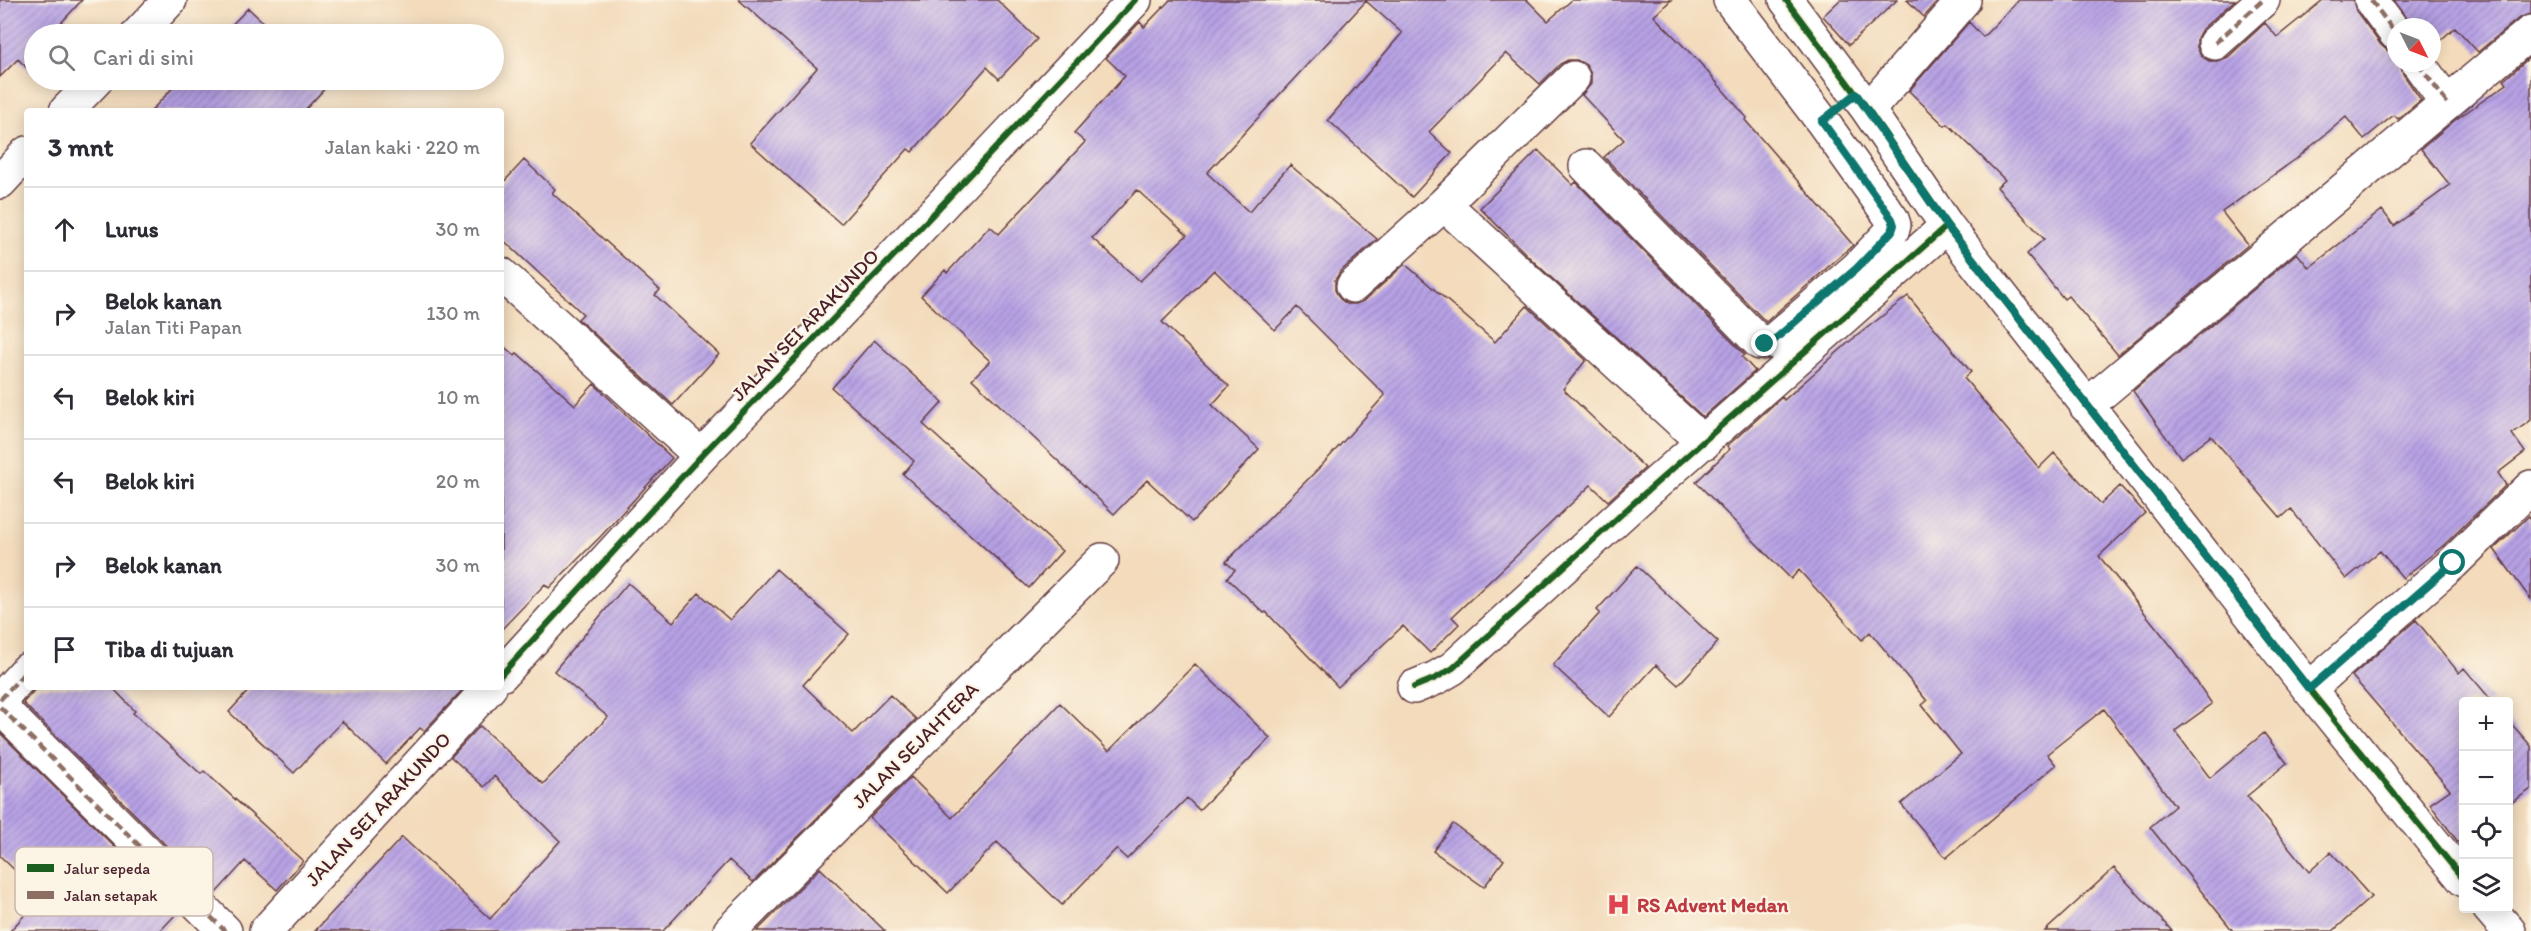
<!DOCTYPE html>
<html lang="id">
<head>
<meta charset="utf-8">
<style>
  body { margin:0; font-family:Itim,sans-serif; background:#f2f2f3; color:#2b2b33 }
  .controls { position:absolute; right:18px; bottom:18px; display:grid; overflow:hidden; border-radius:6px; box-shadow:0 3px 15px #0003 }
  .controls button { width:54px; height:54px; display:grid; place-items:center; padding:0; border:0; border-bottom:2px solid #e1e1e2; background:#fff; color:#2b2b33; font:30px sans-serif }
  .compass { position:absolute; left:2387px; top:18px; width:54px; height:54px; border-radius:50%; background:#fff; box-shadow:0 3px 15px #0003; rotate:132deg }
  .stop { position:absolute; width:18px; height:18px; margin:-14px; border:4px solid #0f766e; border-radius:50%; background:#fff }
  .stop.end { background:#0f766e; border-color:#fff; box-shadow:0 2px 6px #0008 }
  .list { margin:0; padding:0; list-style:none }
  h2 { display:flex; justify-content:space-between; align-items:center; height:78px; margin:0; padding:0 24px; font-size:26px }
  h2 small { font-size:20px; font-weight:400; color:#7c7c81 }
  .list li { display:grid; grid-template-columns:39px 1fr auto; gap:18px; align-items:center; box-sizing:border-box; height:84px; padding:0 24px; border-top:2px solid #e1e1e2 }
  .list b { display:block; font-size:22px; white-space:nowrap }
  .list p { margin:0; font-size:20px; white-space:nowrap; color:#7c7c81 }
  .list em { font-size:20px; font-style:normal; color:#7c7c81 }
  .icon { flex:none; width:33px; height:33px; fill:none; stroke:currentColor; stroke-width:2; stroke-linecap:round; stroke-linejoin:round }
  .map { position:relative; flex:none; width:2531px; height:931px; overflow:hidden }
  .search { position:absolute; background:#fff; box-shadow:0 3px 15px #0003; left:24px; top:24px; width:480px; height:66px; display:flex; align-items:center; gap:15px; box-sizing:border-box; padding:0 21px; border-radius:33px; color:#7c7c81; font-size:22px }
  .panel { position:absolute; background:#fff; box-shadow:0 3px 15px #0003; left:24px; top:108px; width:480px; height:582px; border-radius:6px }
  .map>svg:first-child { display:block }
  .building { fill:url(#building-hatch); fill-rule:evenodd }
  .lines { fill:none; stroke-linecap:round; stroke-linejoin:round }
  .street-casing { stroke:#633b41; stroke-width:36 }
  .street { stroke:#fff; stroke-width:33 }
  .quiet { stroke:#8d6e63; stroke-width:4.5; stroke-dasharray:9 4.5; stroke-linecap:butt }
  .cycleway-casing { stroke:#fcf5e5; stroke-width:10 }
  .cycleway { stroke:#1b5e20; stroke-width:6 }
  .route { stroke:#0f766e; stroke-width:8 }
  .labels { text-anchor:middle; stroke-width:4.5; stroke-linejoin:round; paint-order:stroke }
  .street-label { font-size:20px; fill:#4a1f2b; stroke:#fcf5e5 }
  .health-label { font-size:20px; font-weight:bold; fill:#be3a42; stroke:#fcf5e5; text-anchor:start }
  .key { fill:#fcf5e5; stroke:#c7b5ad; stroke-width:1.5 }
  .key-label { font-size:16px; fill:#4a1f2b }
</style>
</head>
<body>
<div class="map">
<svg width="2531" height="931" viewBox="0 0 2531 931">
  <defs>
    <pattern id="building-hatch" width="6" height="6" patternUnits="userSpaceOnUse" patternTransform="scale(1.5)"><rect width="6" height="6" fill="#b7a2e6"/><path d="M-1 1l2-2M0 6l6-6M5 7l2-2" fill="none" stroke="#9783bb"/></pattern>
  </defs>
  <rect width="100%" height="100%" fill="#fcf5e5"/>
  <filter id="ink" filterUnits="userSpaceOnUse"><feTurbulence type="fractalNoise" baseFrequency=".0167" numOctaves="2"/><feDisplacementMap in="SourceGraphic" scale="12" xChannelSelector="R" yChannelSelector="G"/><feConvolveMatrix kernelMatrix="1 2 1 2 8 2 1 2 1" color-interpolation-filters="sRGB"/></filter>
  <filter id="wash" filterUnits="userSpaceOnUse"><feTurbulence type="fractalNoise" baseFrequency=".008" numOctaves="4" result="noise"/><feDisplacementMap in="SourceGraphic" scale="24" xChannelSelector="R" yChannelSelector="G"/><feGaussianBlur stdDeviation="1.35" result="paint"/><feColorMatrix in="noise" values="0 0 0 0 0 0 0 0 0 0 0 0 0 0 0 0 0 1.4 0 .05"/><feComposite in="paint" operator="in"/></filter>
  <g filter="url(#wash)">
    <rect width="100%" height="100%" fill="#f3dbbc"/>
    <g id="blocks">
      <path class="building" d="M0,0h82l-31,34h-17v41l-16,-16 -18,18z
        M739,0h258l40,39 -38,40 -12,-12 -75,85 -4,-3 -67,75 -91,-81 67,-75z
        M1170,0h357l21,21 24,-21h99l-17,16 46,47 47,55 -2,2 108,125 -87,77 -162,-165 20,-17 -42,-45 9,-11v-10l-5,-9 -9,-5h-9l-8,4 -20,20 -34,-31 -77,79 23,21 -40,44 -84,-77 74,-87 -36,-32 -159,172 42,39 41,-47 87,74 -37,33 -5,8v10l5,9 7,5h9l9,-4 40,-36 90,78 32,-36 59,54 -23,29 82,79 -37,33 -17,-16 -139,132 7,7 -29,29 -27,-27 -65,61 -72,-75 -2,1 -37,-35 8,-8 -9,-8 97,-98 62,-69 -88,-88 -22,23 -61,-60 -52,52 67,64 -17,19 47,44 -67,73 -45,-42 -33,34 -142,-135 18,-18 -69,-65 24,-26 2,3 43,-47 9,8 86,-92 -11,-9 51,-57 -19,-18 34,-36 4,5zM1137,190l50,45 -47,46 -48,-43z
        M1840,0h57l-48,45 -26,-29z
        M1907,0h32l-15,17z
        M2019,0h216l-33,29 -5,9v9l4,9 8,5h9l10,-4 37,-34 12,14 46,-37h30l3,11 25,34 7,6 8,1v11h4l3,11 18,26 -23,19 -4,-4 -30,24 -18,-22 -50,42 -74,53 26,33 -130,110 -50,-59 -4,3 -37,-45 17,-15 -47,-52 8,-7 -57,-56 -3,2 -36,-35 60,-69 14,15z
        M2394,0h137v14l-12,4 -41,34 -23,-25 -23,21v-21h-19z
        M248,8l28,26h-53z
        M2531,56v364l-19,14 13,18 -27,21 8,12 -62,60 -41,33 -23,-27 -34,28 -55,-70 -10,9 -70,-82 -30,22 -48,-67 164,-138 12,15 73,-58 12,16 56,-41 -29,-36 34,-29 52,-36 -3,-4z
        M180,80h142l6,5 -24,26h-153z
        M1538,150l35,35 3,-3 169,173 -3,2 13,14 -52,46 -172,-158 -51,-51z
        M524,160l31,29 -3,4 108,97 -5,5 64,59 -46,51 -95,-86 5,-5 -82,-76v-53z
        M1908,296l63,76 -7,6 75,90 15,-15 47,51 19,-18 25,27 -46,43 77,96 36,52 -37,27 35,47 54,-45 23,30 -40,33 62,76 22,-20 40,45 -38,34h-100l-83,-104 25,-21 -71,-97 -57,45 9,11 -110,93 -45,-54 60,-50 -39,-49 5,-4 -57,-69 -8,8 -63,-70 -8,9 -95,-97 34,-33 -3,-3 55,-49 2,3 65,-58z
        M874,340l69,62 -20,22 139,127 -33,37 -126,-114 11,-13 -82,-73z
        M501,344l14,12 2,-3 58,52 19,-21 78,74 -71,78 -52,52 -4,-4 -44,46z
        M2529,516l2,3v81l-37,-51z
        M1637,566l81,76 -40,43 -22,-20 -47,52 -56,-52 47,-52 -3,-3z
        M776,569l73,65 -46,51 50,48 37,-38 26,24 -163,163 -24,-22 -66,71h-348l87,-94 88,82 70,-78 -66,-65 -10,11 -33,-30 29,-31 63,58 65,-67 -54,-46 74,-88 45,39 26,-29 31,27z
        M2416,620l43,53 5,-5 29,34h-30v135l-5,5 -28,-38 20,-14 -98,-114z
        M1195,664l75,74 -71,72 -12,-12 -60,61 -11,-10 -54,56 -65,-63 -49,51 -78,-75 41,-41 41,41 108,-115 49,48z
        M37,687h75l23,24 -2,2 68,61 3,-3 99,90 -26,29 -32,-29 -30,33 -192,-191z
        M252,687h213l-41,44 -4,-3 -34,36 -44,-43 -48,52 -65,-61z
        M2508,720l23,26v43l-23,16z
        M0,733l179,178 -19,20h-150l32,-35 -42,-40z
        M1453,824l51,36 -20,27 -51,-36z
        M820,868l65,63h-128z
        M2114,868l58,63h-127z"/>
    </g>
  </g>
  <g filter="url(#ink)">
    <use href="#blocks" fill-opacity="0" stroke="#633b41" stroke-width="1.5"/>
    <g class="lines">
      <defs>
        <path id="street" d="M1786,0l82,110 79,116 362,463 155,191
          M2371,0l25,34
          M138,34l32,-34
          M2215,43l48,-43
          M2418,63l29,40
          M1868,110l96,-110
          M66,111l30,-31
          M1586,166l174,177 13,-2 84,-73 35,-37 2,-6 -2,-6 -70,-98 -92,-121
          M0,182l27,-29
          M1444,204l260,239
          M501,274l200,182
          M1353,286l91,-82 129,-126
          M2086,406l445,-374
          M501,675l200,-219 185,-192 249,-264
          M1414,687l22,-9 17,-10 183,-167 311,-275
          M2309,689l144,-126 78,-76
          M0,700l27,-30
          M0,707l225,224
          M2489,908l20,23
          M266,931l224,-244
          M730,931l372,-371"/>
      </defs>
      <use href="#street" class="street-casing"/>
      <use href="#street" class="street"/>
      <path class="quiet" d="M2371,0l25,34
        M2215,43l48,-43
        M2418,63l29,40
        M0,700l27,-30
        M0,707l225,224"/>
      <defs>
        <path id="cycleway" d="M1786,0l82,110 79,116 362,463 155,191
          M501,675l200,-219 185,-192 249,-264
          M1414,687l22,-9 17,-10 183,-167 311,-275"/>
      </defs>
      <use href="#cycleway" class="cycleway-casing"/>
      <use href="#cycleway" class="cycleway"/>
    </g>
  </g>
  <g class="lines" filter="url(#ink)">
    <path class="route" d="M1765,344l8,-3 84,-73 35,-37 2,-6 -2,-6 -70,-98 34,-27 91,132 362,463 144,-126"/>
  </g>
  <defs>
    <symbol id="hospital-bare" viewBox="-9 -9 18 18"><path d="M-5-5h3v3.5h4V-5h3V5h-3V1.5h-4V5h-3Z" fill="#e0444e" stroke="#fcf5e5" stroke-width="2.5" paint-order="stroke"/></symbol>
  </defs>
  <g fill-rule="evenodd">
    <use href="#hospital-bare" x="1602" y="888" width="33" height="33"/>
  </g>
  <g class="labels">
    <g class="street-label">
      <text transform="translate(805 325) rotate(-46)" y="7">JALAN SEI ARAKUNDO</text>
      <text transform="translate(915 745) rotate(-45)" y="7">JALAN SEJAHTERA</text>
      <text transform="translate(378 809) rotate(-47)" y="7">JALAN SEI ARAKUNDO</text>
    </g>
    <g class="health-label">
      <text x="1637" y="912">RS Advent Medan</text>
    </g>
  </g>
  <rect x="15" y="847" width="198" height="69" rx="9" class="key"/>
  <rect x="27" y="864" width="27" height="8" fill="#1b5e20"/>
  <rect x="27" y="891" width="27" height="8" fill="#8d6e63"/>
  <g class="key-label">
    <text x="64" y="874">Jalur sepeda</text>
    <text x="64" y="901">Jalan setapak</text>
  </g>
</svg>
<div class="controls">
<button>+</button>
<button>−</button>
<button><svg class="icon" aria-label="locate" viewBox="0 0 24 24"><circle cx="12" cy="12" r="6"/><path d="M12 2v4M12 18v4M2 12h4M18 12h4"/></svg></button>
<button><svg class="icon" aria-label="layers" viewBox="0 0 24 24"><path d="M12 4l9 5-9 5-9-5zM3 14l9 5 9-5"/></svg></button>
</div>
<svg class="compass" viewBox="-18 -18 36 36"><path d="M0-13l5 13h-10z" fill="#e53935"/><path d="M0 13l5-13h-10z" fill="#7c7c81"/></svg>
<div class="stop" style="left:2453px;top:563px"></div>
<div class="stop end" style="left:1765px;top:344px"></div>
<div class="search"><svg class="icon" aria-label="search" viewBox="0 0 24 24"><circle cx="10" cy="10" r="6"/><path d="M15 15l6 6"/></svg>Cari di sini</div>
<section class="panel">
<h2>3 mnt<small>Jalan kaki · 220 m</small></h2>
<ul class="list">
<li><svg class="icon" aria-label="ahead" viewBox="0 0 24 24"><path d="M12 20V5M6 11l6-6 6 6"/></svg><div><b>Lurus</b></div><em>30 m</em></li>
<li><svg class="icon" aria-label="right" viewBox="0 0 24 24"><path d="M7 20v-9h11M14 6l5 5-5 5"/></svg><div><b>Belok kanan</b><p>Jalan Titi Papan</p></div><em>130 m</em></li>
<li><svg class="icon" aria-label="left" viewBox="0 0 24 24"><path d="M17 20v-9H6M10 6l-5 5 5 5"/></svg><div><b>Belok kiri</b></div><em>10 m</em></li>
<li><svg class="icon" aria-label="left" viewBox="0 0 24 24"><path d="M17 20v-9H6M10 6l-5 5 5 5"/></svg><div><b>Belok kiri</b></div><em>20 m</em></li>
<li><svg class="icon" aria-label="right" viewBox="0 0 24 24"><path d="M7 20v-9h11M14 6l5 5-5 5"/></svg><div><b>Belok kanan</b></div><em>30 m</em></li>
<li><svg class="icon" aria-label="arrive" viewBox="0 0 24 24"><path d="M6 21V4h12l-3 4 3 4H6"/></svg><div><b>Tiba di tujuan</b></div></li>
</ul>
</section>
</div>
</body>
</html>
